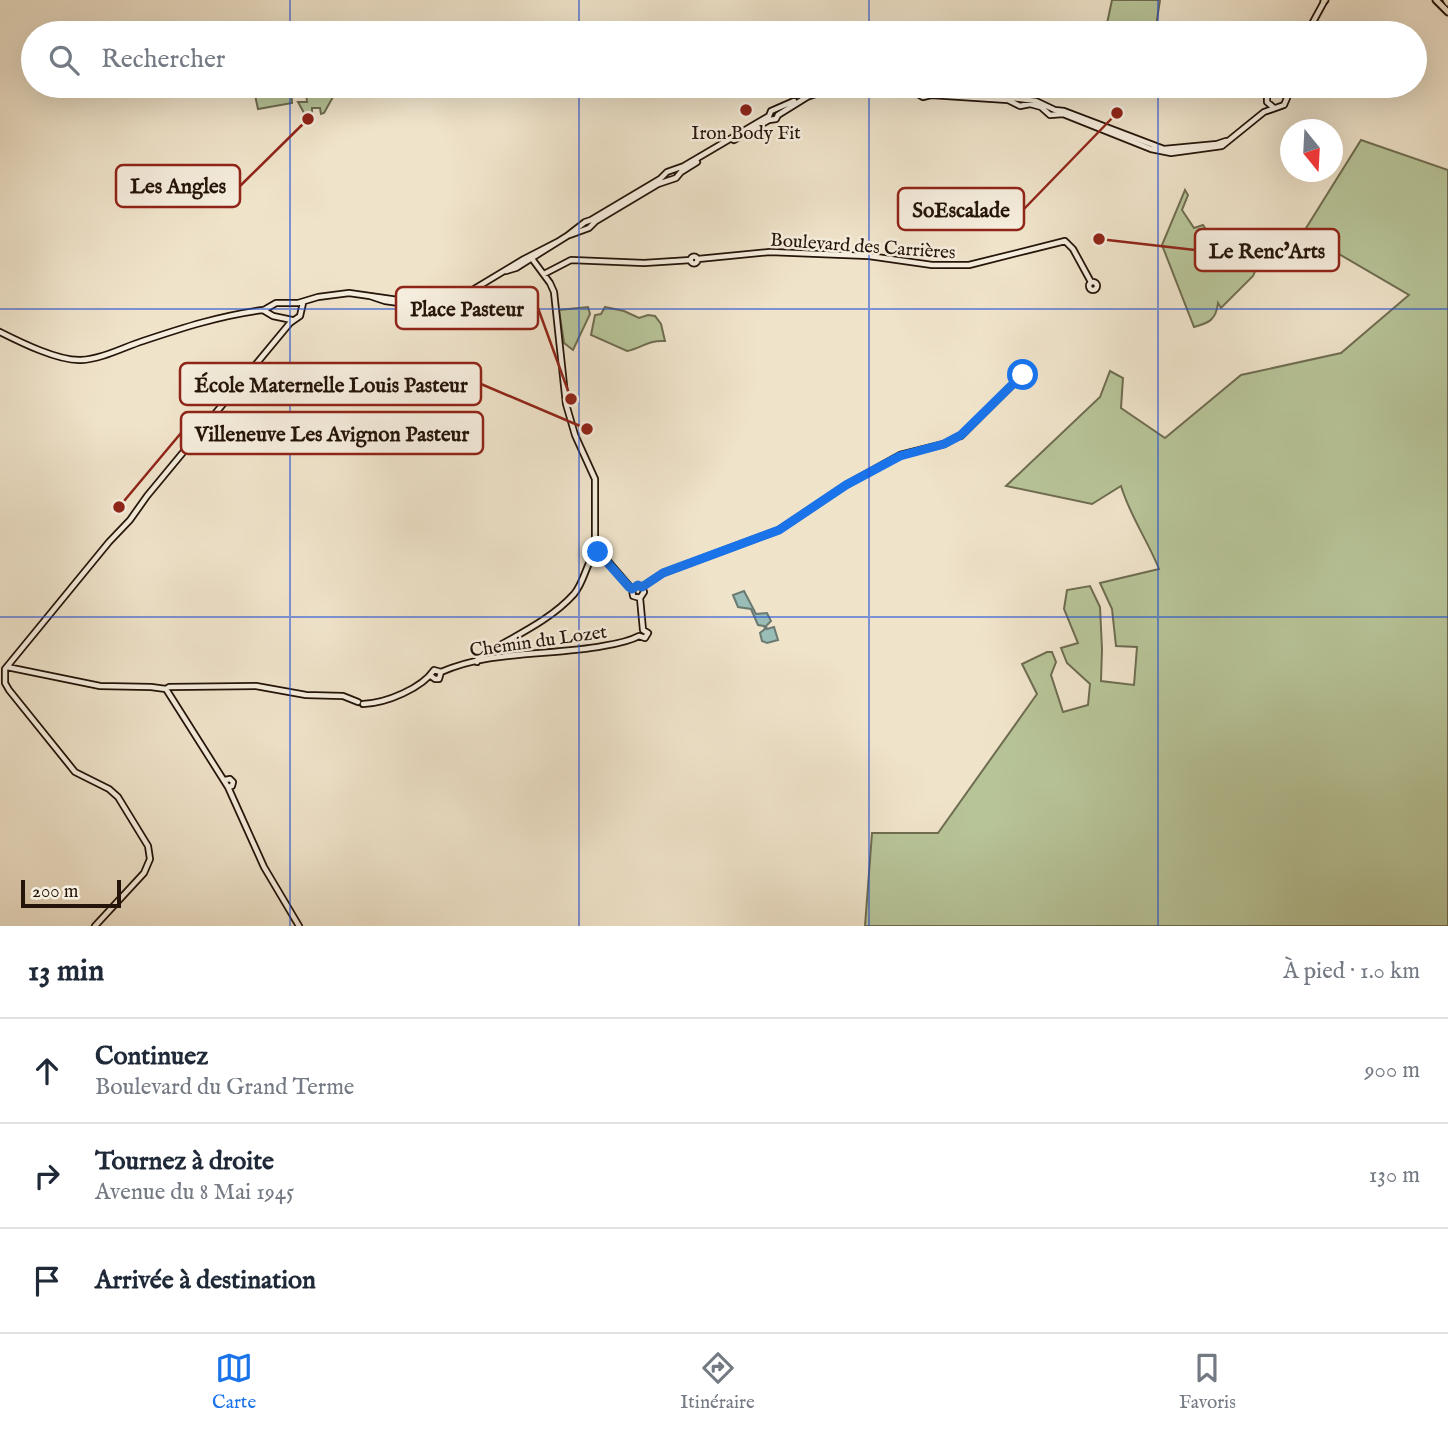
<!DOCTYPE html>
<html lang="fr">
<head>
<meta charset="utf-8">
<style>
  body { margin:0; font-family:"IM FELL English",serif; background:#f6f6f7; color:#1f2937 }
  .compass { position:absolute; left:1280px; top:119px; width:63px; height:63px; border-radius:50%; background:#fff; box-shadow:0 7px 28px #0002; rotate:162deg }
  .scale { position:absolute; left:21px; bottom:18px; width:100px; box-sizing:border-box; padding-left:7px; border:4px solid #241409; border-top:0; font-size:19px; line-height:24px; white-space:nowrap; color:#241409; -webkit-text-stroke:5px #f5eddd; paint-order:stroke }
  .stop { position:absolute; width:21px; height:21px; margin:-16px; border:5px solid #1a73e8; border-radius:50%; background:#fff }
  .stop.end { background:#1a73e8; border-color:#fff; box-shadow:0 2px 7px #0008 }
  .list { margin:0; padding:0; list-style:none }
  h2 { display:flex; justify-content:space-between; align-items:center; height:91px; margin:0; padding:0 28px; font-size:30px }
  h2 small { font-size:23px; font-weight:400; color:#747a83 }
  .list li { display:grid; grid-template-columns:46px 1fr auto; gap:21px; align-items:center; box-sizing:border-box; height:105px; padding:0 28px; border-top:2px solid #e0e1e3 }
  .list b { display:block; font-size:26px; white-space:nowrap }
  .list p { margin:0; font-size:23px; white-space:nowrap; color:#747a83 }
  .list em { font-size:23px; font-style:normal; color:#747a83 }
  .icon { flex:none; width:38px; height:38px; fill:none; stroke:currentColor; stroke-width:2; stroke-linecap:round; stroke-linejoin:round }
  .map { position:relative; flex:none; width:1448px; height:926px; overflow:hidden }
  .search { position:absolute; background:#fff; box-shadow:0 7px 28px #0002; left:21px; right:21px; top:21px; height:77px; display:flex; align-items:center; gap:18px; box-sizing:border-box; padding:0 24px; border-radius:38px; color:#747a83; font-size:26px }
  .sheet { height:406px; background:#fff }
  nav { display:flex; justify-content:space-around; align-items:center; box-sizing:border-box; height:98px; border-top:2px solid #e0e1e3; background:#fff; font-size:19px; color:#747a83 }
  nav a { display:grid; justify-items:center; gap:4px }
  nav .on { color:#1a73e8 }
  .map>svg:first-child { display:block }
  .green { fill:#b7c498; stroke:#6e6c50; stroke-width:2 }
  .water { fill:#9abeb7; stroke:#6b7a71; stroke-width:2 }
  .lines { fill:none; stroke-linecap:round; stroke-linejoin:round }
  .secondary-casing { stroke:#241409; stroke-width:8 }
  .primary-casing { stroke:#241409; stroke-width:9 }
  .secondary { stroke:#f5eddd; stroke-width:4.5 }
  .primary { stroke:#efe3ca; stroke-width:5 }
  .route { stroke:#1a73e8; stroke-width:9 }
  .grid { fill:none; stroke:#1d4ed8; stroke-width:2; stroke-opacity:0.55 }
  .poi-dot { fill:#8f2418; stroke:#f5eddd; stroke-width:2.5 }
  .labels { text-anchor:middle; stroke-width:5; stroke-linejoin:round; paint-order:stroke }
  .poi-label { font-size:19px; fill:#241409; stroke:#f5eddd }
  .street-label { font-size:19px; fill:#241409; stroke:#f5eddd }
  .leader { fill:none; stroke:#8f2418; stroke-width:2.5 }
  .callout-dot { fill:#8f2418; stroke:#f5eddd; stroke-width:2.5 }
  .callout { fill:#f5eddd; stroke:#8f2418; stroke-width:2.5 }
  .callout-label { font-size:21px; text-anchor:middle; font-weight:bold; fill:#241409 }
</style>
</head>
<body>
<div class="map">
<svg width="1448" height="926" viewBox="0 0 1448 926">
  <rect width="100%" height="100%" fill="#efe3ca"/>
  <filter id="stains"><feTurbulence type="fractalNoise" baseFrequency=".00286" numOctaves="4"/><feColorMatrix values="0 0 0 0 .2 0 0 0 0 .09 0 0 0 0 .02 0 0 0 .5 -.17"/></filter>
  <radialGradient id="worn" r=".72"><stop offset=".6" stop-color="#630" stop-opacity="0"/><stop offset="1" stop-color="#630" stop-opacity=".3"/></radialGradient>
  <path class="green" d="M1112,0h48l-5,33h-50z
    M253,86h38l1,17 -34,6z
    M312,91h10l11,6 -9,16 -3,1 -1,-6h-8v4l-8,1 -6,-11h9l-1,-9z
    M1361,140l87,30v756h-583l7,-93h66l99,-139 -15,-30 25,-12h5l4,10 -5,13 12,37 25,-7 2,-21 -23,-21 -6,-15 17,-5 -14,-34 3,-19 23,-4 10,21 2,42 -1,32 33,4 3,-38 -21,-1 -4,-37 -12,-26 59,-14c-11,-28 -29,-53 -38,-83l-29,18 -86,-18 94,-89 10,-26 13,7 -2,30 44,30 76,-63 100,-22 68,-58 -106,-62z
    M1185,190l3,5 -6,15 12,18 9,-3 16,25 14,-10 24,27 -4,9 -32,32 -3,-5c-2,17 -9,20 -24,24l-32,-82z
    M588,307l2,7 -17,36 -9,-7 -5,-33z
    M605,307l19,4 15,7 9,-3 7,1 6,8 4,17c-18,-1 -23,7 -38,10l-36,-16 4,-20 6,-1z"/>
  <path class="water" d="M744,591l12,23 11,-1 4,8 -5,5 1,3 7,-2 4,13 -11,3 -5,-2 -2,-8 5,-4 -1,-3 -6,-1 -7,-16 -13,-2 -5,-12z"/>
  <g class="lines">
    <defs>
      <path id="secondary" d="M1307,33l18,-33
        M901,91h20
        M921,91l4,-2 32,5
        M1005,97l31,4 19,9 9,1 100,38 53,-5 9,-3
        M1274,108l-7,-6v-7l14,-9
        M778,115l29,-18 20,-7 91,4 5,3 8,-2 77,5 12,6 10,-2 11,3 9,8 13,-1 88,35 20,4 51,-7 42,-34 20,-7 3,-7 -3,-12
        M734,140l35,-20 7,-1 2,-4
        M567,236l18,-14 6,-2 69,-41 7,-7 17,-6 85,-50 2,-5 23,-10
        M530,256l20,27 4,9 12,112 9,31 20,44v67l37,43
        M690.5 260a3.5 3.5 0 1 1 7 0a3.5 3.5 0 1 1-7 0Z
        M698,259l72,-7 99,4 63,9h37l96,-24 8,8 18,33
        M506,271l10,-3 51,-32 22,-8 7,-7 62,-37 18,-6 5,-6 16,-10
        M544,274l27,-14 73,3 47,-3
        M1089 286a4 4 0 1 1 8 0a4 4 0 1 1-8 0Z
        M370,296l15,5 43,6 18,-1 78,-47 35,-18
        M264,310l12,-7h22l20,-6 31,-4 70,10
        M0,332c20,10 58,29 81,28 21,-1 43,-13 62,-19 39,-13 79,-26 120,-31l10,6 19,4
        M961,436l57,-57h4v-5
        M642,587l21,-14 116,-43 67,-45 54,-30 44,-11 17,-9
        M632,589l1,7 7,2
        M477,662l1,-4c32,-20 71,-36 96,-64 11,-13 12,-32 23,-44
        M7,667l93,19 51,1 15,2 3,-2 87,-1 50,9 37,1 15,6
        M441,672c50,-22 109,-16 162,-26 12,-2 25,-4 36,-10l6,2 3,-5 -5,-3 -3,-32 4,-6 -2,-5
        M431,676l4,3h4l2,-7
        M166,689l62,98
        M363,704c24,-1 59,-16 71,-34l7,2
        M225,780l5,-1 3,3 -1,4 -4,1
        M228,787l36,80 35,59
        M95,926l49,-53 6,-14 -2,-13 -30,-49 -9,-8 -34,-17 -66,-82 -4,-7v-14l104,-127 21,-22 17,-24 143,-173 10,-7 3,-13"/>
      <path id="primary" d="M1436,0l12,12
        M1446,0l2,3
        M1324,1l1,-1"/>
    </defs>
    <use href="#secondary" class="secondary-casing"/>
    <use href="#primary" class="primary-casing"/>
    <use href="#secondary" class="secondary"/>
    <use href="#primary" class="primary"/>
  </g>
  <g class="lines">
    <path class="route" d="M598,552l31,35 3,2 6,-4 4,2 21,-14 116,-43 67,-45 54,-29 44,-12 17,-9 57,-56h4l1,-4"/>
  </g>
  <path class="grid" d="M290,0v33M579,0v33M869,0v33M1158,0v33M290,86v840M579,86v840M869,86v840M1158,86v840M0,309h1448M0,617h1448"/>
  <circle class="poi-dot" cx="746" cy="110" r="7"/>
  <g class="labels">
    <g class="poi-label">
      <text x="746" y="139">Iron Body Fit</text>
    </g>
    <g class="street-label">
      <text transform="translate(863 245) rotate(4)" y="7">Boulevard des Carrières</text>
      <text transform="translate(538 640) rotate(-8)" y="7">Chemin du Lozet</text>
    </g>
  </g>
  <path class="leader" d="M308 119L240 186M1117 113L1024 209M1099 239L1195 250M571 399L538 308M587 429L481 384M119 507L181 433"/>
  <g class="callout-dot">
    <circle cx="308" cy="119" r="7"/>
    <circle cx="1117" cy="113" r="7"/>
    <circle cx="1099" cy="239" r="7"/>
    <circle cx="571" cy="399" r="7"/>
    <circle cx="587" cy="429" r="7"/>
    <circle cx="119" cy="507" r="7"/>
  </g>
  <g class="callout">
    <rect x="116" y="165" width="124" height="42" rx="7"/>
    <rect x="898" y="188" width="126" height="42" rx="7"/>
    <rect x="1195" y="229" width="144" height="42" rx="7"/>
    <rect x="396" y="287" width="142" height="42" rx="7"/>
    <rect x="180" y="363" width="301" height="42" rx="7"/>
    <rect x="181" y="412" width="302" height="42" rx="7"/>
  </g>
  <g class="callout-label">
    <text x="178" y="193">Les Angles</text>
    <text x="961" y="217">SoEscalade</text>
    <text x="1267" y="258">Le Renc'Arts</text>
    <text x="467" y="316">Place Pasteur</text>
    <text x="331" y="392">École Maternelle Louis Pasteur</text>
    <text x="332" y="441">Villeneuve Les Avignon Pasteur</text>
  </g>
  <rect width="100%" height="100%" filter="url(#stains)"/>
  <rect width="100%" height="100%" fill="url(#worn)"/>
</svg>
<svg class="compass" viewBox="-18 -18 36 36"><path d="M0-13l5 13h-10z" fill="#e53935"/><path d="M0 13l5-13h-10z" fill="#747a83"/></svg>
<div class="scale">200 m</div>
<div class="stop" style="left:1023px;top:375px"></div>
<div class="stop end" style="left:598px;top:552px"></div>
<div class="search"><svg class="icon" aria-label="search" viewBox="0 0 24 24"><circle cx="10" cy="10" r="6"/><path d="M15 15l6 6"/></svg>Rechercher</div>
</div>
<section class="sheet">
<h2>13 min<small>À pied · 1.0 km</small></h2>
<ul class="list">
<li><svg class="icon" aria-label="ahead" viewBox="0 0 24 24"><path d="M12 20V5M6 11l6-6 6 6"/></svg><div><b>Continuez</b><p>Boulevard du Grand Terme</p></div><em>900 m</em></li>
<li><svg class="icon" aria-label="right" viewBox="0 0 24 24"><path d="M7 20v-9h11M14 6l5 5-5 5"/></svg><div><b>Tournez à droite</b><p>Avenue du 8 Mai 1945</p></div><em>130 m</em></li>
<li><svg class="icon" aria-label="arrive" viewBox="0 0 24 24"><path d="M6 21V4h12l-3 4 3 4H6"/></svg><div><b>Arrivée à destination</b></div></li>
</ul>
</section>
<nav>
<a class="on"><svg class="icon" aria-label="map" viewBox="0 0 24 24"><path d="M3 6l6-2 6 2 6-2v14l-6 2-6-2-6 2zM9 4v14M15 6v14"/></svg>Carte</a>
<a><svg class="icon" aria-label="directions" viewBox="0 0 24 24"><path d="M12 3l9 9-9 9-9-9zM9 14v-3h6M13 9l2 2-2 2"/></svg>Itinéraire</a>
<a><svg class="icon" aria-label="saved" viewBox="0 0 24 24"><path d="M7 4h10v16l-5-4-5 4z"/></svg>Favoris</a>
</nav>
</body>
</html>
